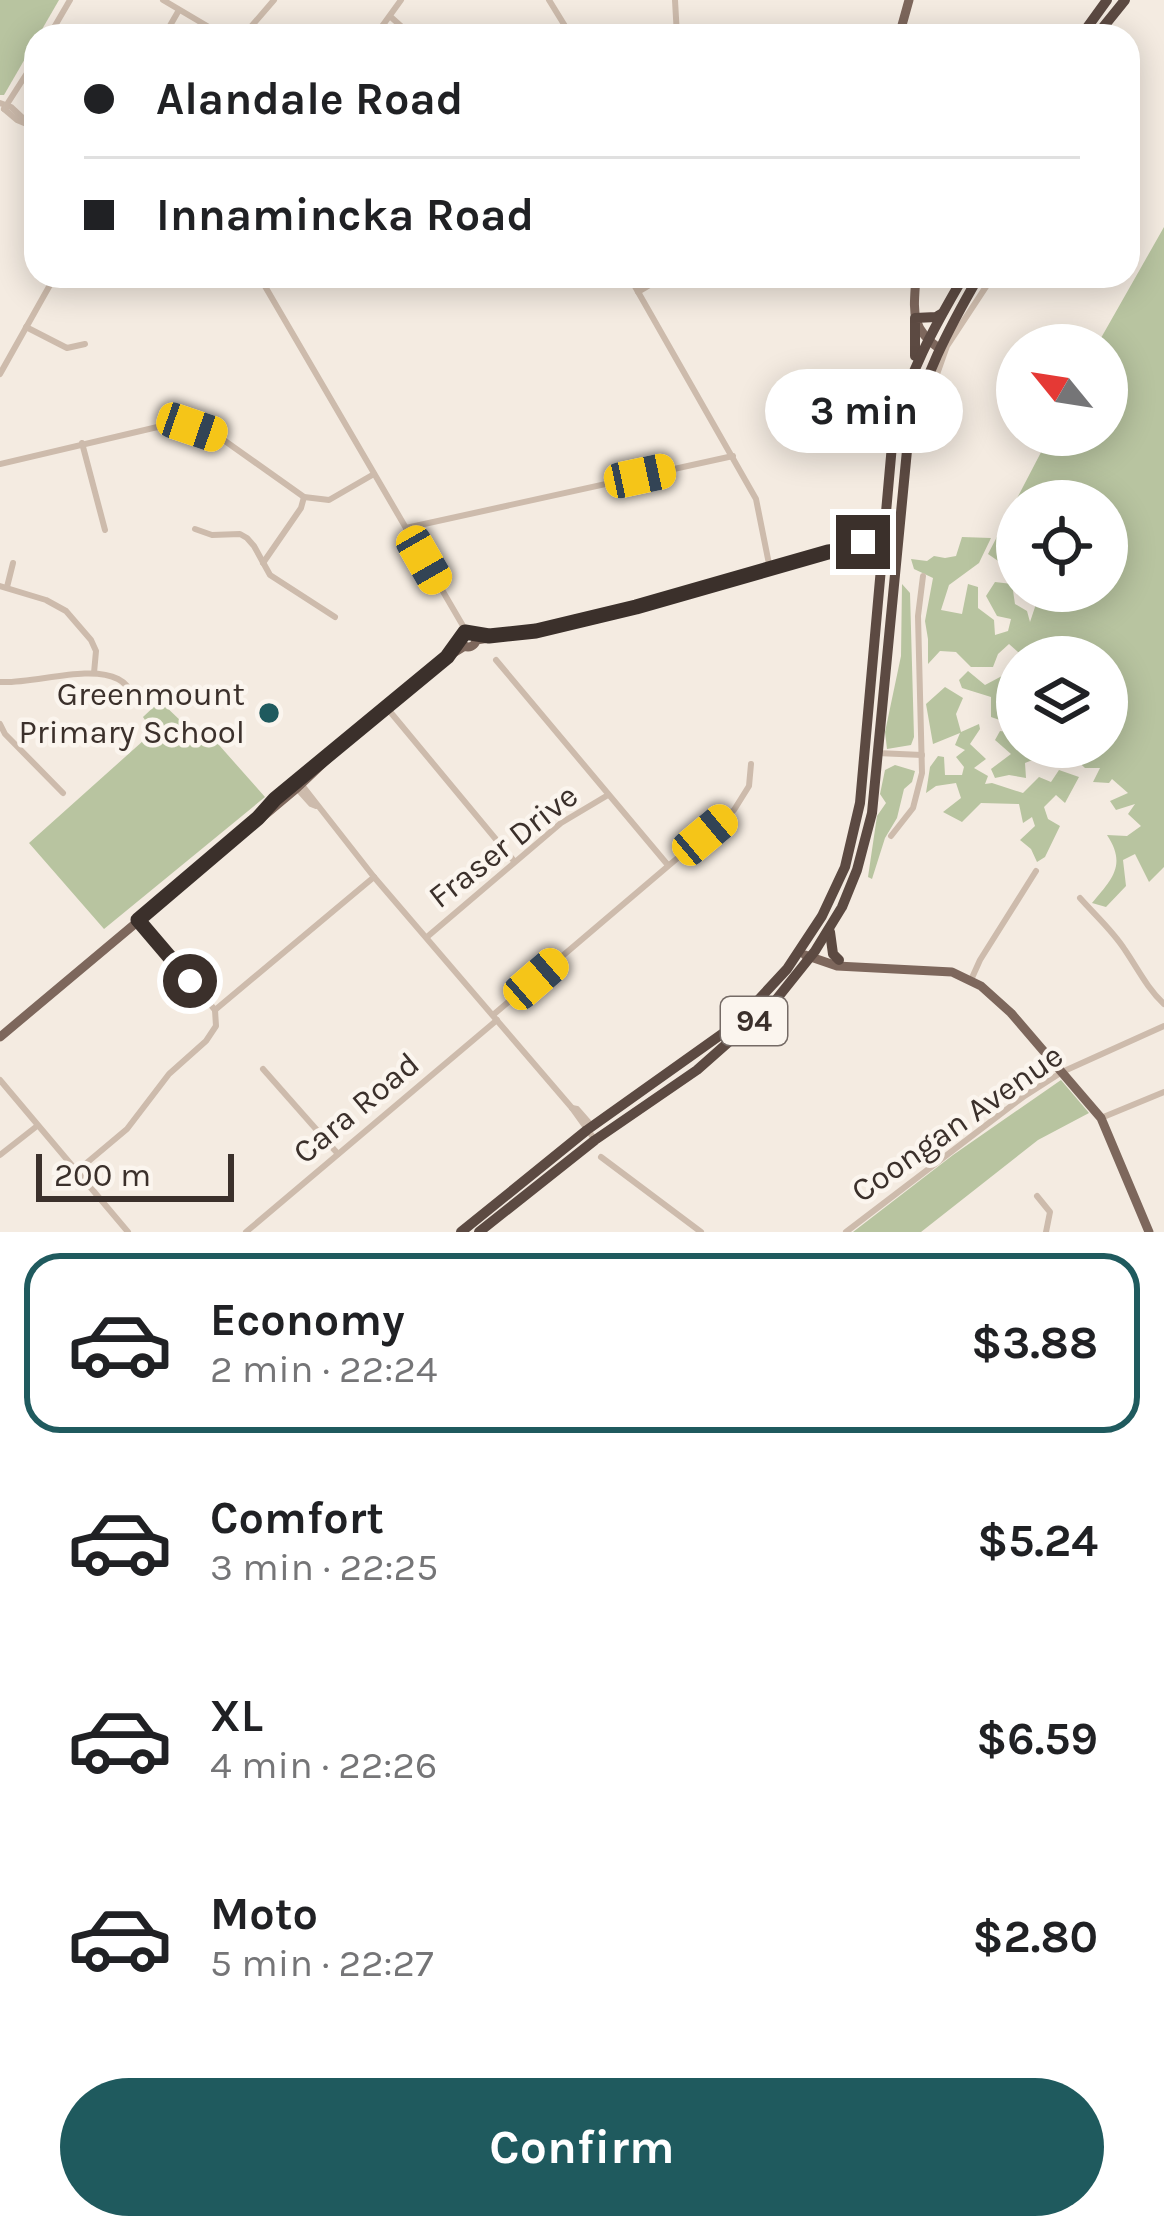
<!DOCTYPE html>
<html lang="en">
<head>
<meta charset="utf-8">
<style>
	body { margin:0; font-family:Karla,sans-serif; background:#f6f6f6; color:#202124; height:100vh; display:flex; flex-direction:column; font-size:45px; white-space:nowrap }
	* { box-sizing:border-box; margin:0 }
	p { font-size:39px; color:#757577 }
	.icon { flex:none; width:66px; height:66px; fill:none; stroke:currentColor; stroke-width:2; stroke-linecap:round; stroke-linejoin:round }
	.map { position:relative; height:1232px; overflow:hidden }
	.details { display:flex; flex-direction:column; background:#fff; flex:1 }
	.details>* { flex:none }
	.top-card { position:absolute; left:24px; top:24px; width:1116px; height:264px; border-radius:36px; box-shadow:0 6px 30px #0003; display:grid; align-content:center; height:264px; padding:0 60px; background:#fff }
	.needle { width:78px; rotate:300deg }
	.buttons { position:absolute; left:996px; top:324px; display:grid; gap:24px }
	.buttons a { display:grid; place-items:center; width:132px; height:132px; border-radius:50%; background:#fff; box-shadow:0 6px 30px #0003; font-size:60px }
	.scale { position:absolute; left:36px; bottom:30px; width:198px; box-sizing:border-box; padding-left:12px; border:6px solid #3b302b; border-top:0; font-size:33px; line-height:42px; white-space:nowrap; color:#3b302b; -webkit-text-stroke:9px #fbf5ee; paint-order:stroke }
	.end { position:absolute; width:54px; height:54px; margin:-27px; border:15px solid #3b302b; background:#fff; box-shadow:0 0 0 6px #fff }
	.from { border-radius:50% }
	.bubble { position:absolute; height:84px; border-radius:42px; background:#fff; box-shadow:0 6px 30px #0003; font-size:39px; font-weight:700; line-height:84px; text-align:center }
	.car { position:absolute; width:36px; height:72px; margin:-36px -18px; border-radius:15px; box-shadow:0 0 9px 3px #0007; background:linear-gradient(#f5c518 24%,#345 0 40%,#f5c518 0 76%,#345 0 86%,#f5c518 0) }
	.top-card b { display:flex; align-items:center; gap:42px; height:114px; font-size:45px }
	.top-card b+b { border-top:3px solid #e0e0e0 }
	.top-card i { width:30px; height:30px; background:#202124 }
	ul { padding:21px 0 0; list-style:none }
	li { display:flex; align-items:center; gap:36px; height:180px; margin:0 24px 18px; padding:0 36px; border:6px solid transparent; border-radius:36px }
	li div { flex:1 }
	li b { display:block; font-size:45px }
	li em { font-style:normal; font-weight:700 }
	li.selected { border-color:#1f5a5e }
	li>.icon { width:108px; height:108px; stroke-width:1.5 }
	.button { display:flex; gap:24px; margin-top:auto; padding:24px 60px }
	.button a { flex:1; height:138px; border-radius:72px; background:#1f5a5e; color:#fff; font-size:48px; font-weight:700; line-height:138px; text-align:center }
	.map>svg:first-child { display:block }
	.green { fill:#b8c4a0 }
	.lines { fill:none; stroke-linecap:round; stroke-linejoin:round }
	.minor { stroke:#cdbbac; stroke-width:6 }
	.major { stroke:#7d675c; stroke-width:9 }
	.highway { stroke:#5c4a42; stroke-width:10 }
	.route { stroke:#3b302b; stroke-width:15 }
	.poi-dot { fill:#1f5a5e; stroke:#fbf5ee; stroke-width:4.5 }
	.labels { text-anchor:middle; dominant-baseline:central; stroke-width:9; stroke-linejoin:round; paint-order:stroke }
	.shield { fill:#fbf5ee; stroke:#756b66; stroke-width:3 }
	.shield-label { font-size:30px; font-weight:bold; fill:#3b302b }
	.poi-label { font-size:33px; fill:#3b302b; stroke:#fbf5ee; text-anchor:end }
	.street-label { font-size:33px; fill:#3b302b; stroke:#fbf5ee }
</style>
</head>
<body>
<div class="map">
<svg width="1164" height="1232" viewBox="0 0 1164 1232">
	<rect width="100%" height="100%" fill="#f4ebe1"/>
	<g class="green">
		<polygon points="0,0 59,0 4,95 0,95"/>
		<path d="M1164,227v640l-15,15 -14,-28 -12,6 3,26 -20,21 -14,-4c20,-24 35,-38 15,-68l20,1 14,-10 -13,-12 7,-10 -19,6 -6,-9 18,-8 -16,-14 -3,4 -16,-1 7,-14h-15l-16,-15 3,-6h35v-90h-32l-7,-8 -4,8h-29l5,-4 -22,-1 -9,-8 -11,10 -5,13h-22l-15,-15 -16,-1 -12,13v-25l-3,-18 8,-43 -19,-9 -3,-10 16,2 7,-5 11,2 11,-2 6,-19 29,1 -12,25 -30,22 -8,25 21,4 6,-30 10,3v21l16,12 1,15 13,-4 3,-12 -14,-3 -11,-20 9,-14 17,2 3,20 12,7 3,11 6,-18 -13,-7 -1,-6h85v-90h-90v73l-29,-20 62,-119h57v-90h-10z"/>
		<polygon points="902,584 910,593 914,737 911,745 887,749 885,732 901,656"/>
		<polygon points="1017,668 1017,702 1009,703 1017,711 1017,726 991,717 991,697 962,688 959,680 968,671 985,685"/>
		<polygon points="945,687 963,698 956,714 961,732 979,724 980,729 970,744 986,759 974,768 988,776 985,784 992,783 1023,793 1039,777 1051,782 1059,770 1079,777 1065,803 1056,795 1044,807 1048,819 1060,826 1045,857 1037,862 1031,849 1020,840 1035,826 1032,817 1023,823 1019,804 981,803 962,822 943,812 961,798 956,783 936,786 926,793 930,767 938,756 944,757 945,775 962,775 964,767 956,757 965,750 955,745 960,733 933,744 926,704"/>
		<polygon points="160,701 184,724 219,745 265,797 104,929 29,843 153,732 143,717"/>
		<polygon points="1000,731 1014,733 1017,747 1063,747 1059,754 1045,755 1025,763 1026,778 1009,775 995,778 991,769 1011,754 995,740"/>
		<polygon points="895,765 915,771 912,782 904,789 897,818 885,838 872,879 868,877 877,816 886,803 880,794 885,770"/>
		<polygon points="1061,1080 1089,1113 1038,1140 921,1232 853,1232 953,1155"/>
	</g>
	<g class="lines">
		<g class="minor">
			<polyline points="163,0 224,36"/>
			<polyline points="549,0 565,26 567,36"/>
			<polyline points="675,0 677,36"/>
			<polyline points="392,18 412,36"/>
			<polyline points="49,36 70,0"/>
			<polyline points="164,36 179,10"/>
			<polyline points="243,36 274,0"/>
			<polyline points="375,36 401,0"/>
			<polyline points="0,103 11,107 26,121"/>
			<polyline points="4,109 36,59"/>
			<polyline points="4,109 17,120 36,128"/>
			<polyline points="259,276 466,631"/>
			<polyline points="629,276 756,499 770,569"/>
			<polyline points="638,292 665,276"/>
			<polyline points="26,327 67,348 85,344"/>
			<polyline points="0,374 55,276"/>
			<polyline points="925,408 947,346 993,276"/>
			<polyline points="82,443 105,530"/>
			<polyline points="0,464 166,425 192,427 218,436 304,497 329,500 374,474"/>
			<polyline points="406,528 733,456"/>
			<polyline points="195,529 212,535 240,534 247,538 254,546 270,575 335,617"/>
			<polyline points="263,563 301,508 304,497"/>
			<polyline points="0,586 46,600 66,611 91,640 96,651 94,673"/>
			<polyline points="7,587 13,563"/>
			<polyline points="496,660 667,864"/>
			<path d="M0,682c34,2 89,-18 118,-3 10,5 14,14 20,22"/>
			<polyline points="387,708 514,861"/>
			<polyline points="0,724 5,734 63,793"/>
			<polyline points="877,753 922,755"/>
			<polyline points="298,780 374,877 572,1108 595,1140"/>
			<polyline points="293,784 311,804 316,806"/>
			<polyline points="891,836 913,808 922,773 918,616 923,576"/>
			<path d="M1080,898c15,17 33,33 45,52 13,19 22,38 39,54"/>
			<polyline points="140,921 215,1010"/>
			<polyline points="427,937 561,823 608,795"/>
			<polyline points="971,980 980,960 1036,871"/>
			<polyline points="215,1010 374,877"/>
			<polyline points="493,1015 734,810 749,786 751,764"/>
			<polyline points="263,1069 338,1154"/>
			<polyline points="0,1080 128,1232"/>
			<polyline points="572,1108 577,1109 591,1125"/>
			<polyline points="1101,1118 1164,1092"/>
			<polyline points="0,1155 37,1126"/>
			<polyline points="601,1157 701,1232"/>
			<polyline points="77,1171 127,1129 169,1074 206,1041 216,1026 215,1010"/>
			<polyline points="1037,1196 1050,1212 1046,1232"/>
			<polyline points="246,1232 497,1020"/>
			<polyline points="846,1232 1023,1097 1062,1072 1164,1026"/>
		</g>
		<g class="major">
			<polyline points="899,36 909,0"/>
			<path d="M916,276c-2,34 -7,52 24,73"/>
			<polyline points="854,549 863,542 888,544"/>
			<circle cx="468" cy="639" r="8"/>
			<polyline points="476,640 536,631 636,606 828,552 854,549 897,551"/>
			<polyline points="338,748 447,657 465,646"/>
			<polyline points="805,955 837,966 952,972 981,986 1011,1013 1101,1118 1149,1232"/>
			<polyline points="0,1037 297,788 339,748"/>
		</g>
		<g class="highway">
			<polyline points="1081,36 1107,0"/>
			<polyline points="1096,36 1125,0"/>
			<polyline points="915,356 915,318 936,317 941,314"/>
			<polyline points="864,550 878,569"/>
			<polyline points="830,932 833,954 839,960"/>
			<path d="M461,1232l126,-102 149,-106 51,-55 35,-53 23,-49 15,-64 33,-369c14,-58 41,-107 71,-158"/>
			<path d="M479,1232l116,-92 102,-70 78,-69 40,-50 27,-44 15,-37 15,-57 36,-373c13,-59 41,-112 71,-164"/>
		</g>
	</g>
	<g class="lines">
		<polyline class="route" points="190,981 138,920 258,818 275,799 447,657 465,632 489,636 536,631 636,607 828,552 854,549 863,542"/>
	</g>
	<circle class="poi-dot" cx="269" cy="713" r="12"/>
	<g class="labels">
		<rect class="shield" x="721" y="997" width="66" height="48" rx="9"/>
		<g class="shield-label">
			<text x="754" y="1021">94</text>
		</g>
		<g class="poi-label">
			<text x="245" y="694">Greenmount<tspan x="245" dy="38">Primary School</tspan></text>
		</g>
		<g class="street-label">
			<text transform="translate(503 846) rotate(-38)">Fraser Drive</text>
			<text transform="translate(356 1108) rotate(-40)">Cara Road</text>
			<text transform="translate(957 1123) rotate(-35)">Coongan Avenue</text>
		</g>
	</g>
</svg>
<div class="buttons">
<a><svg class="needle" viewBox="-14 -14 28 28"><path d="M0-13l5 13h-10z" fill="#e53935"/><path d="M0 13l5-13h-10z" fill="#757577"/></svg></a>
<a><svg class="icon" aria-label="locate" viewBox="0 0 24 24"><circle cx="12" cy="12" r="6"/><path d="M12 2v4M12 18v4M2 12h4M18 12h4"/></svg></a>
<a><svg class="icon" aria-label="layers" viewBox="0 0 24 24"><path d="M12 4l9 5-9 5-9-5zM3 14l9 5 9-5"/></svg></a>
</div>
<div class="scale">200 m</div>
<i class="end from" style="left:190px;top:981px"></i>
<i class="end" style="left:863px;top:542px"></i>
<div class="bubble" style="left:765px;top:369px;width:198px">3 min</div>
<i class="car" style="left:192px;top:427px;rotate:109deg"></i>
<i class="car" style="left:640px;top:476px;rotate:78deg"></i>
<i class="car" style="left:424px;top:560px;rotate:150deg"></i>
<i class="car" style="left:705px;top:835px;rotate:50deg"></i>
<i class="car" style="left:536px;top:979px;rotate:49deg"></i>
<div class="top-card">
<b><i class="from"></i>Alandale Road</b>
<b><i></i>Innamincka Road</b>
</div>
</div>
<section class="details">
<ul>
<li class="selected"><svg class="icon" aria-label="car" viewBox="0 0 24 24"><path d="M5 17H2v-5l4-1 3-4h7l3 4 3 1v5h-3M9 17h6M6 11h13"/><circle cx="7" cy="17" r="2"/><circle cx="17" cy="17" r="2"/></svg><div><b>Economy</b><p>2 min · 22:24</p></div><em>$3.88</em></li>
<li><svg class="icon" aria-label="car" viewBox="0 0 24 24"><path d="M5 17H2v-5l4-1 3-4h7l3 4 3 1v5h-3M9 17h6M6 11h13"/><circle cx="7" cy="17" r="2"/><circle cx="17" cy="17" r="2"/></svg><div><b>Comfort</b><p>3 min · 22:25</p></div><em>$5.24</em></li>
<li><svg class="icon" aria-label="car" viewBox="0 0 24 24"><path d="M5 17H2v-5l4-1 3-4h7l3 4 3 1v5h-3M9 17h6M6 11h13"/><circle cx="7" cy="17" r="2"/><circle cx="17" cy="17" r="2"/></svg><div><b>XL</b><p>4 min · 22:26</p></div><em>$6.59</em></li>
<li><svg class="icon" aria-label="car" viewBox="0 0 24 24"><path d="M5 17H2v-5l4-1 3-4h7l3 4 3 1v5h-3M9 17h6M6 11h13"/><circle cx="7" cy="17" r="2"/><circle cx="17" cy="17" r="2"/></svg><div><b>Moto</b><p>5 min · 22:27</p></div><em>$2.80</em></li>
</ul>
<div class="button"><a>Confirm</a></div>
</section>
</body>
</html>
